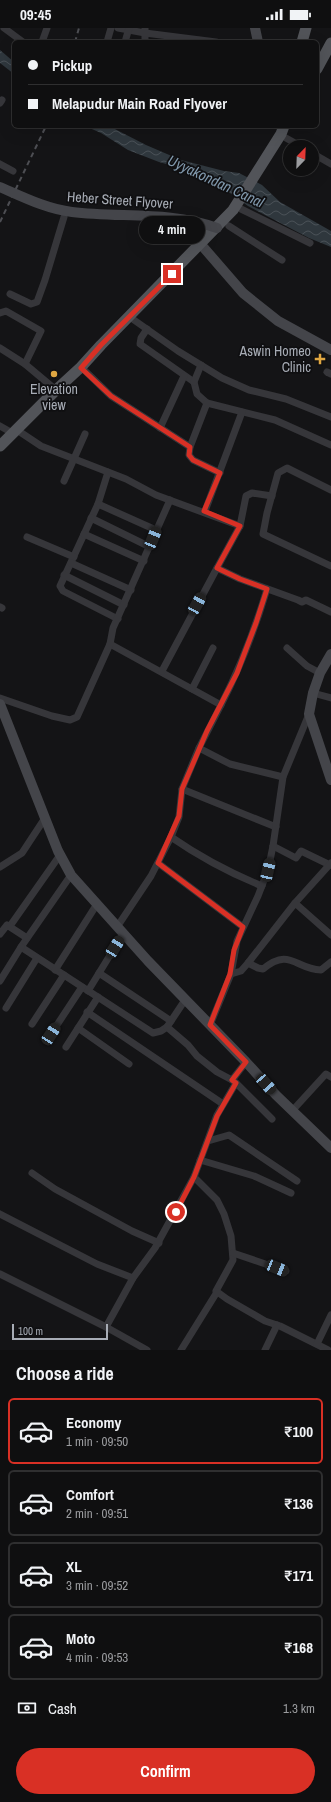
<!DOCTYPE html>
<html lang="en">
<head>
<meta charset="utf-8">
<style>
	body { margin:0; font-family:"Archivo Narrow",sans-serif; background:#181819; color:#f1f3f6; height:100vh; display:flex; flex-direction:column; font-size:15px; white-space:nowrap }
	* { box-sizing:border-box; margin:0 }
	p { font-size:13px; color:#9b9c9f }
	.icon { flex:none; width:22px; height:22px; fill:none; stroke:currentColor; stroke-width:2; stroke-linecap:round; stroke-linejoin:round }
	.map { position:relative; height:1322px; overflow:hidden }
	.details { display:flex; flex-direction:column; background:#0f0f10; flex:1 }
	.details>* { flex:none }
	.banner { position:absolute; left:12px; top:12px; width:307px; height:88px; border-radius:6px; box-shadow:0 4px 16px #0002,0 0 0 1px #2f2f30; display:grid; align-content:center; height:88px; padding:0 16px; background:#0f0f10 }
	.needle { width:26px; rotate:23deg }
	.controls { position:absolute; left:283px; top:112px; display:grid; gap:8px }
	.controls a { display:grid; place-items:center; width:36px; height:36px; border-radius:50%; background:#0f0f10; box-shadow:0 4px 16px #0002,0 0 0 1px #2f2f30; font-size:20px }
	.scale { position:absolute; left:12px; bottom:10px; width:96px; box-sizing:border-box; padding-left:4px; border:2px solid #a7acb5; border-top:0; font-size:11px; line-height:14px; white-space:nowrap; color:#a7acb5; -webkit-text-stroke:3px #0f0f11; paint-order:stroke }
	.end { position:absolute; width:18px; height:18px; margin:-9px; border:5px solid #d93025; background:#fff; box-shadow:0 0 0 2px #fff }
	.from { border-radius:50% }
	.bubble { position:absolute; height:28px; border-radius:14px; background:#0f0f10; box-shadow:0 4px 16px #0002,0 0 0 1px #2f2f30; font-size:13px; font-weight:800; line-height:28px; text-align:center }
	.car { position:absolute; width:12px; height:24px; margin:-12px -6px; border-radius:5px; box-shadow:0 0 3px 1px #0007; background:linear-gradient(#222 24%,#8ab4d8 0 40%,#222 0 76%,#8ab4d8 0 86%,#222 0) }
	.banner b { display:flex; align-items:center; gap:14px; height:38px; font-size:15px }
	.banner b+b { border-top:1px solid #2f2f30 }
	.banner i { width:10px; height:10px; background:#f1f3f6 }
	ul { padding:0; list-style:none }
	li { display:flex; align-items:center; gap:12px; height:66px; margin:0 8px 6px; padding:0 8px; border:2px solid #2f2f30; border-radius:6px }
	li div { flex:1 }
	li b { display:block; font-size:15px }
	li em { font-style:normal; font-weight:800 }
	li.current { border-color:#d93025 }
	li>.icon { width:36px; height:36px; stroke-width:1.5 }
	h2 { padding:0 16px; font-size:18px; line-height:48px }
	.pay { display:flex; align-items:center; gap:10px; height:44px; padding:0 16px; font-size:15px }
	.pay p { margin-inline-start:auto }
	.button { display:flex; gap:8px; margin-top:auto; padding:8px 16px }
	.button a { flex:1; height:46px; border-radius:24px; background:#d93025; color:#fff; font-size:16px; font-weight:800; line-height:46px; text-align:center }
	.status { display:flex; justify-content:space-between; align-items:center; height:28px; padding:0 20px; background:#0f0f10; direction:ltr }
	.status svg { height:11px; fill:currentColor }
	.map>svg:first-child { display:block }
	.water { fill:url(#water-waves) }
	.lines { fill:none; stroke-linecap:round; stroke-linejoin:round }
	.street { stroke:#36363a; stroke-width:7 }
	.secondary { stroke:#44454a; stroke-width:10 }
	.primary { stroke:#525459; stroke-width:11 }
	.rail { stroke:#4d4e53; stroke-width:2; stroke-dasharray:5 4; stroke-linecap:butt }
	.secondary-bridge { stroke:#44454a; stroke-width:10 }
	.route { stroke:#d93025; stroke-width:5 }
	.poi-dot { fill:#e0a742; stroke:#0f0f11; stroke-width:1.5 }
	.labels { text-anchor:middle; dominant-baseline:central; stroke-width:3.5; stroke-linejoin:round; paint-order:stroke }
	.street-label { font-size:14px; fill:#a7acb5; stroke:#0f0f11 }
	.poi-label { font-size:14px; fill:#a7acb5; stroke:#0f0f11; text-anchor:end }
	.water-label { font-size:15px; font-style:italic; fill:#8199ad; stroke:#0f0f11 }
</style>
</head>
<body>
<div class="status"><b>09:45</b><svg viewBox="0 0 49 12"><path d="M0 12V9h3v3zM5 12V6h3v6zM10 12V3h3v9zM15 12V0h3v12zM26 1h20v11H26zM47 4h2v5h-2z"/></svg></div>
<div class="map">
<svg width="331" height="1322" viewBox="0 0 331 1322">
	<defs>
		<pattern id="water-waves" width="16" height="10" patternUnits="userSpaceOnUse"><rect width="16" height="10" fill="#2f373d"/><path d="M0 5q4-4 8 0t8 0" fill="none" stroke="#4a5157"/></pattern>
	</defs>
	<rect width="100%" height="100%" fill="#141416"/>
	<g class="water">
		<polygon points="0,22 14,34 14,46 0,35"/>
		<polygon points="85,98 109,98 146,117 181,132 224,143 239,145 262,157 280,174 331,203 331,219 309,210 248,178 230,165 202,152 177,139 159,134 128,122 101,105"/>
	</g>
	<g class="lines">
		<g class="street">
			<polyline points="4,0 23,14"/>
			<polyline points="118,0 145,5 216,14"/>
			<polyline points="42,14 47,0"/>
			<polyline points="107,14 111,0"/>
			<polyline points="125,14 129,0"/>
			<polyline points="145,14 145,0"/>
			<polyline points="0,75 2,72"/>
			<polyline points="286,110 302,119"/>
			<polyline points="312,125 331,136"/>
			<polyline points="0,136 13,143"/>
			<polyline points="241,181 310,215"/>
			<polyline points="229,198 282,232"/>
			<polyline points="10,266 31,276 37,274 45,252 64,189"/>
			<polyline points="0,285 6,283 41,303 25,336"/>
			<polyline points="134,292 178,323 222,350 249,362 286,371 331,389"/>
			<polyline points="147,301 141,310 140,316 194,354 197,366 207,375"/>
			<polyline points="0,320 25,336 56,362"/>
			<polyline points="81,339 111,368 190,419 189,427 193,432 220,445"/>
			<polyline points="327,344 331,346"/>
			<polyline points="194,354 201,337"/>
			<polyline points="0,398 14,406"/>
			<polyline points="160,400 184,348"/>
			<polyline points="17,402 41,418 126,451 156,467 240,498 217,540 240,551 298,572 302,574 306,572 331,584"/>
			<polyline points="190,419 207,375 275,392 331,417"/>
			<polyline points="108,444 98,476 60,558 63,563 118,591"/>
			<polyline points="64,453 85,406"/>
			<polyline points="331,462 287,440 278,445 267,485 263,506 331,538"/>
			<polyline points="98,476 156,502"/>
			<polyline points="205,483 242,384"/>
			<polyline points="91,490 150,519"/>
			<polyline points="240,498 246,468 252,465 272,468"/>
			<polyline points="84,506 144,533"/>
			<polyline points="27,509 74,529"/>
			<polyline points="71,535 131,562"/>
			<polyline points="64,547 124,577"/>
			<polyline points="0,579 2,580"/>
			<path d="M110,616l111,61c19,-37 34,-76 46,-116"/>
			<polyline points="287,620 307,638 320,645"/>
			<polyline points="162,643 217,540"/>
			<polyline points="192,661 213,620"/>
			<polyline points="313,665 331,670"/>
			<polyline points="0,670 52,688 70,692 77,689 110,616 113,600 170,472"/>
			<polyline points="221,677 199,720 230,736 283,749"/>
			<polyline points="182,761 276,799"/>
			<polyline points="171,809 179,789 182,761 199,720"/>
			<polyline points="273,818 296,830 301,823 330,837"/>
			<polyline points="158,835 243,899"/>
			<polyline points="0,839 22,825 45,790"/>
			<polyline points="71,847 21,919 153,1005 161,1003 167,999"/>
			<polyline points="295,875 331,835"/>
			<polyline points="10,898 60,827"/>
			<path d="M117,899l34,-51 20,-39c29,20 59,36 91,49"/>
			<polyline points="0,906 7,897 27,910"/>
			<path d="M248,935l10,5 5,1c27,-22 32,0 58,1l10,-8"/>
			<polyline points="55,942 97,876"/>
			<polyline points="99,945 171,993"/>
			<polyline points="231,946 241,943 248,935 295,875 331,907"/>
			<polyline points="0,953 21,919"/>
			<polyline points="88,963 123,906"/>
			<polyline points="185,972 167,999 188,1017 197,1028 217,1044 232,1052"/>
			<polyline points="6,980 37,930"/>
			<polyline points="87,984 223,1076"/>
			<polyline points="32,996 64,947"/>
			<polyline points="210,997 231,946 237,913 258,868 268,842 273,818 283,749 309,686"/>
			<polyline points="78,1000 129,1036"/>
			<polyline points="51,1006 82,959"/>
			<polyline points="66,1019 98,969"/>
			<polyline points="246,1034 232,1052 236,1055 217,1087 194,1149 217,1172 224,1186 231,1208 233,1232 216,1263 227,1271 265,1293 280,1298 328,1322"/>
			<polyline points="236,1055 272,1091"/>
			<polyline points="292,1083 324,1048 326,1046 331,1049"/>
			<polyline points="208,1113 229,1107 297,1153"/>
			<polyline points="200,1132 254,1148 291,1165"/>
			<polyline points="32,1145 55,1161 132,1203 159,1215"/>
			<polyline points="0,1186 97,1236 133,1250"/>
			<polyline points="233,1225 286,1243"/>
			<polyline points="0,1246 106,1299 147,1322"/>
			<polyline points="106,1299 133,1250 155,1220 194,1149"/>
			<polyline points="317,1316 331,1287"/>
			<polyline points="181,1322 217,1264"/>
			<polyline points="265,1322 277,1297"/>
		</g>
		<g class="secondary">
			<polyline points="255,0 258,14"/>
			<polyline points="204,220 243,265 278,293 331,322"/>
			<polyline points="331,626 320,645 313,665 309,686 331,752"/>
			<polyline points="0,676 58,823 71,847 148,933 246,1034 276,1067 331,1120"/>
		</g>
		<g class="primary">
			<polyline points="302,14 306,0"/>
			<polyline points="317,41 331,15"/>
			<polyline points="0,418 56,362 81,339 101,317 233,182 281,106 284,98"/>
		</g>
		<g class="rail">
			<polyline points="75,14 79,0"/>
			<polyline points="0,194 46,98"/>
		</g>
		<path class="secondary-bridge" d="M0,159c23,10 47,22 72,25 49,6 98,-1 145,16"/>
	</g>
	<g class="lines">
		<polyline class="route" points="172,246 101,317 81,340 111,368 190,419 189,427 193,432 220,445 204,483 240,498 217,540 240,551 267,561 256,595 237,645 207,703 182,761 179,788 158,835 243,899 234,922 230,946 210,997 246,1034 232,1052 236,1055 217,1088 194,1149 176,1184"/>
	</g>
	<g class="poi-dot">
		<path d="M318 325h4v4h4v4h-4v4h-4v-4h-4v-4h4z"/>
		<circle cx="54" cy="346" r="4"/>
	</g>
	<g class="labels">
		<g class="street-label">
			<text transform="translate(120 172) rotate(4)">Heber Street Flyover</text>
		</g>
		<g class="poi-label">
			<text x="311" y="323">Aswin Homeo<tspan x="311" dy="16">Clinic</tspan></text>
			<text x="54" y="361" text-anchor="middle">Elevation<tspan x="54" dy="16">view</tspan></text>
		</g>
		<g class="water-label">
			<text transform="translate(216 153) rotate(25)">Uyyakondan Canal</text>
		</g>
	</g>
</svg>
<div class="controls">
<a><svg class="needle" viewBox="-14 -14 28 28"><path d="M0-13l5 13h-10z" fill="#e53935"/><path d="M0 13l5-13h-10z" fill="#9b9c9f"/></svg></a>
</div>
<div class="scale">100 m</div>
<i class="end from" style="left:176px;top:1184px"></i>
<i class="end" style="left:172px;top:246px"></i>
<div class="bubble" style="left:139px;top:188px;width:66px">4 min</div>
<i class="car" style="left:153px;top:510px;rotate:22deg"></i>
<i class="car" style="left:197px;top:576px;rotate:29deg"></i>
<i class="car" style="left:268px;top:842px;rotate:13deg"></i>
<i class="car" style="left:115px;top:919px;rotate:32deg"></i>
<i class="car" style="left:51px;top:1006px;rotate:33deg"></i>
<i class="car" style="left:266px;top:1056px;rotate:138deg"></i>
<i class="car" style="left:277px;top:1240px;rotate:112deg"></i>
<div class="banner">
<b><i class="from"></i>Pickup</b>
<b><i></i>Melapudur Main Road Flyover</b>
</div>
</div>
<section class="details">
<h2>Choose a ride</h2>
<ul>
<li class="current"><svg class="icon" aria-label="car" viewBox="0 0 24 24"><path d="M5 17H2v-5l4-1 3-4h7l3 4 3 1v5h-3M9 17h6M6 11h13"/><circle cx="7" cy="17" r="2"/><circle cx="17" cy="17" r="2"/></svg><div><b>Economy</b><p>1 min · 09:50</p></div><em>₹100</em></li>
<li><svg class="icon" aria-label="car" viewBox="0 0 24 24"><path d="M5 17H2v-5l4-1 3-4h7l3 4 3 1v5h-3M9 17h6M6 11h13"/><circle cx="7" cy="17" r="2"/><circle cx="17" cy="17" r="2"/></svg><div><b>Comfort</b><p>2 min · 09:51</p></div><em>₹136</em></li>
<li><svg class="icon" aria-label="car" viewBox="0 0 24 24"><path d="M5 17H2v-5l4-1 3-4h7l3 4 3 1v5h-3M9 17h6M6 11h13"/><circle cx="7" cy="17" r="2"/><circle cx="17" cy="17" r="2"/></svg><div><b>XL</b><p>3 min · 09:52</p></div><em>₹171</em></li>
<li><svg class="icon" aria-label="car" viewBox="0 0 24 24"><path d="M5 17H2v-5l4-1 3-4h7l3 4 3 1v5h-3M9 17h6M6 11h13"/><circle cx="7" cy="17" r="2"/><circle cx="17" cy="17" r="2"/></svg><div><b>Moto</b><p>4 min · 09:53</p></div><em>₹168</em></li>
</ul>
<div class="pay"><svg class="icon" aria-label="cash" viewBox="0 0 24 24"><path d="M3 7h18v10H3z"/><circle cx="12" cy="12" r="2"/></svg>Cash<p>1.3 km</p></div>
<div class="button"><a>Confirm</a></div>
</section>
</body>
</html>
